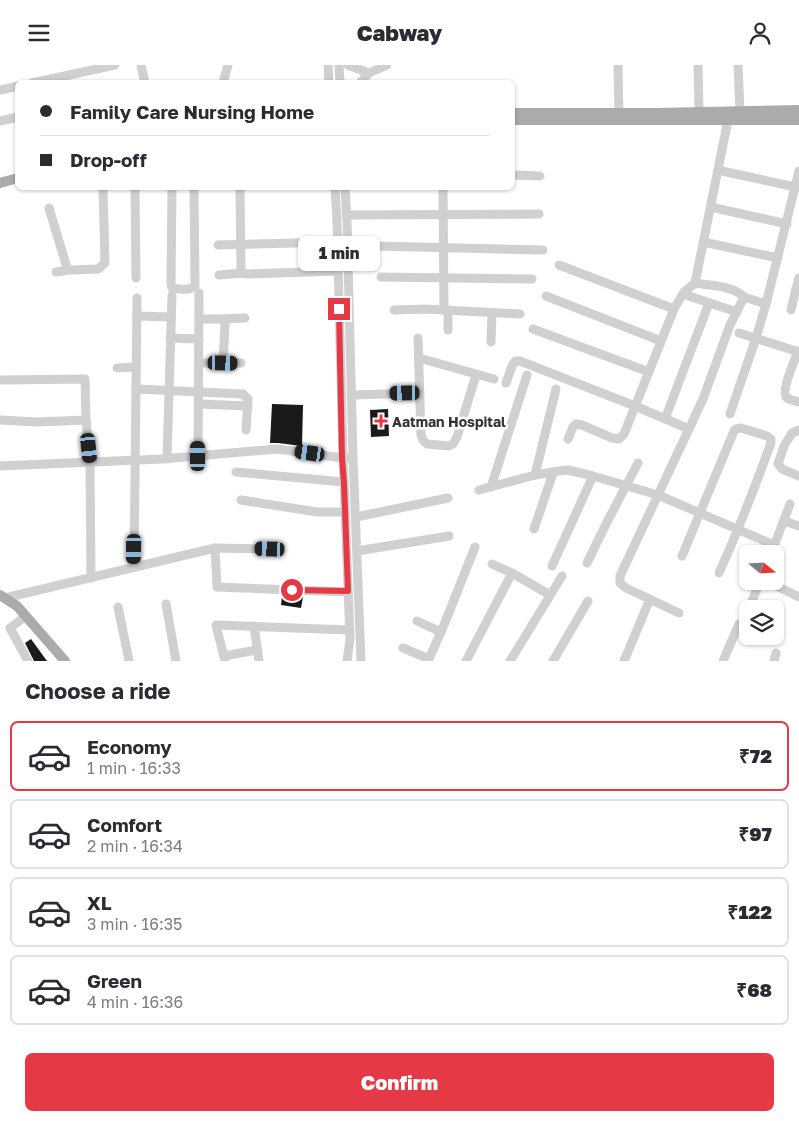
<!DOCTYPE html>
<html lang="en">
<head>
<meta charset="utf-8">
<style>
	body { margin:0; font-family:"Golos Text",sans-serif; background:#f2f2f3; color:#2b2b33; height:100vh; display:flex; flex-direction:column; font-size:19px; white-space:nowrap }
	* { box-sizing:border-box; margin:0 }
	p { font-size:16px; color:#7c7c81 }
	.icon { flex:none; width:28px; height:28px; fill:none; stroke:currentColor; stroke-width:2; stroke-linecap:round; stroke-linejoin:round }
	.map { position:relative; height:596px; overflow:hidden }
	.sheet { display:flex; flex-direction:column; background:#fff; flex:1 }
	.sheet>* { flex:none }
	.banner { position:absolute; left:15px; top:15px; width:500px; height:110px; border-radius:8px; box-shadow:0 1px 4px #0004; display:grid; align-content:center; height:110px; padding:0 25px; background:#fff }
	.needle { width:32px; rotate:108deg }
	.controls { position:absolute; left:739px; top:480px; display:grid; gap:10px }
	.controls a { display:grid; place-items:center; width:45px; height:45px; border-radius:8px; background:#fff; box-shadow:0 1px 4px #0004; font-size:25px }
	.end { position:absolute; width:22px; height:22px; margin:-11px; border:6px solid #e63946; background:#fff; box-shadow:0 0 0 2px #fff }
	.from { border-radius:50% }
	.bubble { position:absolute; height:35px; border-radius:8px; background:#fff; box-shadow:0 1px 4px #0004; font-size:16px; font-weight:800; line-height:35px; text-align:center }
	.car { position:absolute; width:15px; height:30px; margin:-15px -8px; border-radius:6px; box-shadow:0 0 4px 1px #0007; background:linear-gradient(#222 24%,#8ab4d8 0 40%,#222 0 76%,#8ab4d8 0 86%,#222 0) }
	.banner b { display:flex; align-items:center; gap:18px; height:48px; font-size:19px }
	.banner b+b { border-top:1px solid #e1e1e2 }
	.banner i { width:12px; height:12px; background:#2b2b33 }
	ul { padding:0; list-style:none }
	li { display:flex; align-items:center; gap:15px; height:70px; margin:0 10px 8px; padding:0 15px; border:2px solid #e1e1e2; border-radius:8px }
	li div { flex:1 }
	li b { display:block; font-size:19px }
	li em { font-style:normal; font-weight:800 }
	li.current { border-color:#e63946 }
	li>.icon { width:45px; height:45px; stroke-width:1.5 }
	h2 { padding:0 25px; font-size:22px; line-height:60px }
	.cta { display:flex; gap:10px; margin-top:auto; padding:10px 25px }
	.cta a { flex:1; height:58px; border-radius:8px; background:#e63946; color:#fff; font-size:20px; font-weight:800; line-height:58px; text-align:center }
	header { display:flex; justify-content:space-between; align-items:center; height:65px; padding:0 25px; background:#fff; font-size:22px; font-weight:800 }
	.map>svg:first-child { display:block }
	.building { fill:#1a1a1a }
	.lines { fill:none; stroke-linecap:round; stroke-linejoin:round }
	.minor { stroke:#d0d0d0; stroke-width:9 }
	.major { stroke:#ababab; stroke-width:10 }
	.route { stroke:#e63946; stroke-width:6 }
	.poi-dot { fill:#e63946; stroke:#fff; stroke-width:2 }
	.labels { text-anchor:middle; dominant-baseline:central; stroke-width:5; stroke-linejoin:round; paint-order:stroke }
	.poi-label { font-size:14px; font-weight:bold; fill:#333; stroke:#fff; text-anchor:start }
</style>
</head>
<body>
<header><svg class="icon" aria-label="menu" viewBox="0 0 24 24"><path d="M4 6h16M4 12h16M4 18h16"/></svg>Cabway<svg class="icon" aria-label="person" viewBox="0 0 24 24"><circle cx="12" cy="8" r="4"/><path d="M4 21q1-7 8-7t8 7"/></svg></header>
<div class="map">
<svg width="799" height="596" viewBox="0 0 799 596">
	<rect width="100%" height="100%" fill="#fff"/>
	<g class="building">
		<polygon points="272,339 303,340 302,381 278,378 270,378"/>
		<polygon points="388,344 389,371 371,372 370,345"/>
		<polygon points="282,531 303,532 301,543 281,540"/>
		<polygon points="31,574 47,596 34,596 25,578"/>
	</g>
	<g class="lines">
		<g class="minor">
			<polyline points="141,0 145,18"/>
			<polyline points="328,0 329,18"/>
			<polyline points="339,0 340,18"/>
			<polyline points="348,0 369,8 387,0"/>
			<polyline points="618,0 619,55"/>
			<polyline points="698,0 699,48"/>
			<polyline points="738,0 740,47"/>
			<polyline points="32,18 115,0"/>
			<polyline points="223,18 228,0"/>
			<polyline points="360,18 369,8"/>
			<polyline points="0,25 18,21"/>
			<polyline points="0,56 18,52"/>
			<polyline points="722,106 795,122"/>
			<polyline points="512,110 540,111"/>
			<polyline points="135,122 136,213"/>
			<path d="M172,122l-1,97 1,4c7,1 18,3 23,-2l-1,-99"/>
			<polyline points="240,122 241,204 242,208 248,209 338,206"/>
			<polyline points="335,122 337,157 343,393 344,417 350,574 347,596"/>
			<polyline points="345,122 347,157 353,392 361,596"/>
			<polyline points="443,122 444,245"/>
			<polyline points="49,143 67,203 71,205 98,204 105,198 103,122"/>
			<polyline points="715,143 787,159"/>
			<polyline points="346,150 539,149"/>
			<polyline points="708,178 778,193"/>
			<polyline points="218,180 337,177"/>
			<polyline points="375,181 543,185"/>
			<polyline points="559,200 674,244"/>
			<polyline points="56,207 69,205"/>
			<polyline points="219,210 242,208"/>
			<polyline points="381,212 532,214"/>
			<polyline points="799,213 796,224 799,225"/>
			<polyline points="695,218 728,55"/>
			<polyline points="683,229 737,247"/>
			<polyline points="546,231 661,276"/>
			<polyline points="394,245 425,244 520,249"/>
			<polyline points="791,245 796,224"/>
			<polyline points="137,251 171,252"/>
			<polyline points="223,254 245,253"/>
			<polyline points="533,264 649,307"/>
			<polyline points="448,265 448,246"/>
			<polyline points="739,268 799,287"/>
			<polyline points="170,273 199,274"/>
			<polyline points="418,273 421,370 423,375 427,379 449,381 453,379 457,372 476,310"/>
			<polyline points="491,277 492,248"/>
			<path d="M798,286c-3,9 -18,41 -11,47 3,2 9,3 12,4"/>
			<polyline points="419,293 494,314"/>
			<polyline points="199,298 223,298 225,260 223,254 199,254"/>
			<polyline points="223,298 241,298"/>
			<polyline points="117,303 136,302"/>
			<polyline points="0,315 85,314 86,355 90,397 91,513"/>
			<polyline points="506,318 512,301 515,296 520,296 635,341 689,364"/>
			<polyline points="136,324 243,329 248,334 246,365"/>
			<polyline points="351,330 420,328"/>
			<polyline points="199,339 248,341"/>
			<polyline points="730,349 756,273 766,239"/>
			<polyline points="665,354 709,238"/>
			<polyline points="0,355 37,357 86,355"/>
			<polyline points="799,365 792,368 784,381 778,399 782,404 799,411"/>
			<path d="M568,374l5,-12 3,-3 6,1 30,13 7,1 5,-5 50,-125 10,-17 11,-9c16,3 37,2 49,14"/>
			<polyline points="198,391 199,228"/>
			<polyline points="167,394 172,230"/>
			<polyline points="0,401 162,394 277,384 343,393 348,393"/>
			<polyline points="236,407 344,417"/>
			<polyline points="535,410 556,324"/>
			<polyline points="491,422 527,310"/>
			<polyline points="479,425 535,410 559,406 568,405 593,411 658,430 620,511 620,518 626,523 679,548"/>
			<polyline points="241,435 317,447 345,447"/>
			<polyline points="356,452 448,433"/>
			<polyline points="784,456 799,461"/>
			<polyline points="534,464 553,408"/>
			<polyline points="774,480 658,430 703,334 730,260 744,232 766,239 799,106"/>
			<polyline points="215,483 217,522 348,527"/>
			<polyline points="357,486 449,471"/>
			<polyline points="771,489 790,439"/>
			<path d="M682,491l52,-125 2,-2 5,-1 26,8 4,3v4c-16,44 -33,88 -52,130"/>
			<polyline points="587,498 605,461 638,398"/>
			<polyline points="492,499 512,508 550,530"/>
			<polyline points="552,501 593,411"/>
			<polyline points="134,502 137,233"/>
			<polyline points="766,516 799,532"/>
			<polyline points="5,533 215,483 270,484"/>
			<polyline points="166,539 176,596"/>
			<polyline points="751,539 760,516"/>
			<polyline points="118,542 129,596"/>
			<polyline points="26,551 10,563 28,596"/>
			<polyline points="417,556 441,567"/>
			<polyline points="254,561 259,596"/>
			<polyline points="403,583 429,594"/>
			<polyline points="224,591 257,585"/>
			<polyline points="225,596 216,560 349,565"/>
			<polyline points="428,596 444,560 475,482"/>
			<polyline points="466,596 512,508"/>
			<polyline points="510,596 562,511"/>
			<polyline points="553,596 588,536"/>
			<polyline points="624,596 650,534"/>
			<polyline points="723,596 739,559"/>
			<polyline points="774,596 776,588"/>
		</g>
		<g class="major">
			<polyline points="512,48 655,48 799,45"/>
			<polyline points="512,55 799,55"/>
			<polyline points="0,118 18,113"/>
			<polyline points="0,530 17,541 65,596"/>
		</g>
	</g>
	<g class="lines">
		<polyline class="route" points="292,525 348,526 344,418 342,393 339,244"/>
	</g>
	<path class="poi-dot" d="M378.5 348.5h5v5h5v5h-5v5h-5v-5h-5v-5h5z"/>
	<g class="labels">
		<g class="poi-label">
			<text x="392" y="356">Aatman Hospital</text>
		</g>
	</g>
</svg>
<div class="controls">
<a><svg class="needle" viewBox="-14 -14 28 28"><path d="M0-13l5 13h-10z" fill="#e53935"/><path d="M0 13l5-13h-10z" fill="#7c7c81"/></svg></a>
<a><svg class="icon" aria-label="layers" viewBox="0 0 24 24"><path d="M12 4l9 5-9 5-9-5zM3 14l9 5 9-5"/></svg></a>
</div>
<i class="end from" style="left:292px;top:525px"></i>
<i class="end" style="left:339px;top:244px"></i>
<div class="bubble" style="left:298px;top:171px;width:82px">1 min</div>
<i class="car" style="left:223px;top:298px;rotate:91deg"></i>
<i class="car" style="left:405px;top:328px;rotate:269deg"></i>
<i class="car" style="left:89px;top:383px;rotate:174deg"></i>
<i class="car" style="left:310px;top:388px;rotate:278deg"></i>
<i class="car" style="left:198px;top:391px;rotate:0deg"></i>
<i class="car" style="left:134px;top:484px;rotate:181deg"></i>
<i class="car" style="left:270px;top:484px;rotate:272deg"></i>
<div class="banner">
<b><i class="from"></i>Family Care Nursing Home</b>
<b><i></i>Drop-off</b>
</div>
</div>
<section class="sheet">
<h2>Choose a ride</h2>
<ul>
<li class="current"><svg class="icon" aria-label="car" viewBox="0 0 24 24"><path d="M5 17H2v-5l4-1 3-4h7l3 4 3 1v5h-3M9 17h6M6 11h13"/><circle cx="7" cy="17" r="2"/><circle cx="17" cy="17" r="2"/></svg><div><b>Economy</b><p>1 min · 16:33</p></div><em>₹72</em></li>
<li><svg class="icon" aria-label="car" viewBox="0 0 24 24"><path d="M5 17H2v-5l4-1 3-4h7l3 4 3 1v5h-3M9 17h6M6 11h13"/><circle cx="7" cy="17" r="2"/><circle cx="17" cy="17" r="2"/></svg><div><b>Comfort</b><p>2 min · 16:34</p></div><em>₹97</em></li>
<li><svg class="icon" aria-label="car" viewBox="0 0 24 24"><path d="M5 17H2v-5l4-1 3-4h7l3 4 3 1v5h-3M9 17h6M6 11h13"/><circle cx="7" cy="17" r="2"/><circle cx="17" cy="17" r="2"/></svg><div><b>XL</b><p>3 min · 16:35</p></div><em>₹122</em></li>
<li><svg class="icon" aria-label="car" viewBox="0 0 24 24"><path d="M5 17H2v-5l4-1 3-4h7l3 4 3 1v5h-3M9 17h6M6 11h13"/><circle cx="7" cy="17" r="2"/><circle cx="17" cy="17" r="2"/></svg><div><b>Green</b><p>4 min · 16:36</p></div><em>₹68</em></li>
</ul>
<div class="cta"><a>Confirm</a></div>
</section>
</body>
</html>
